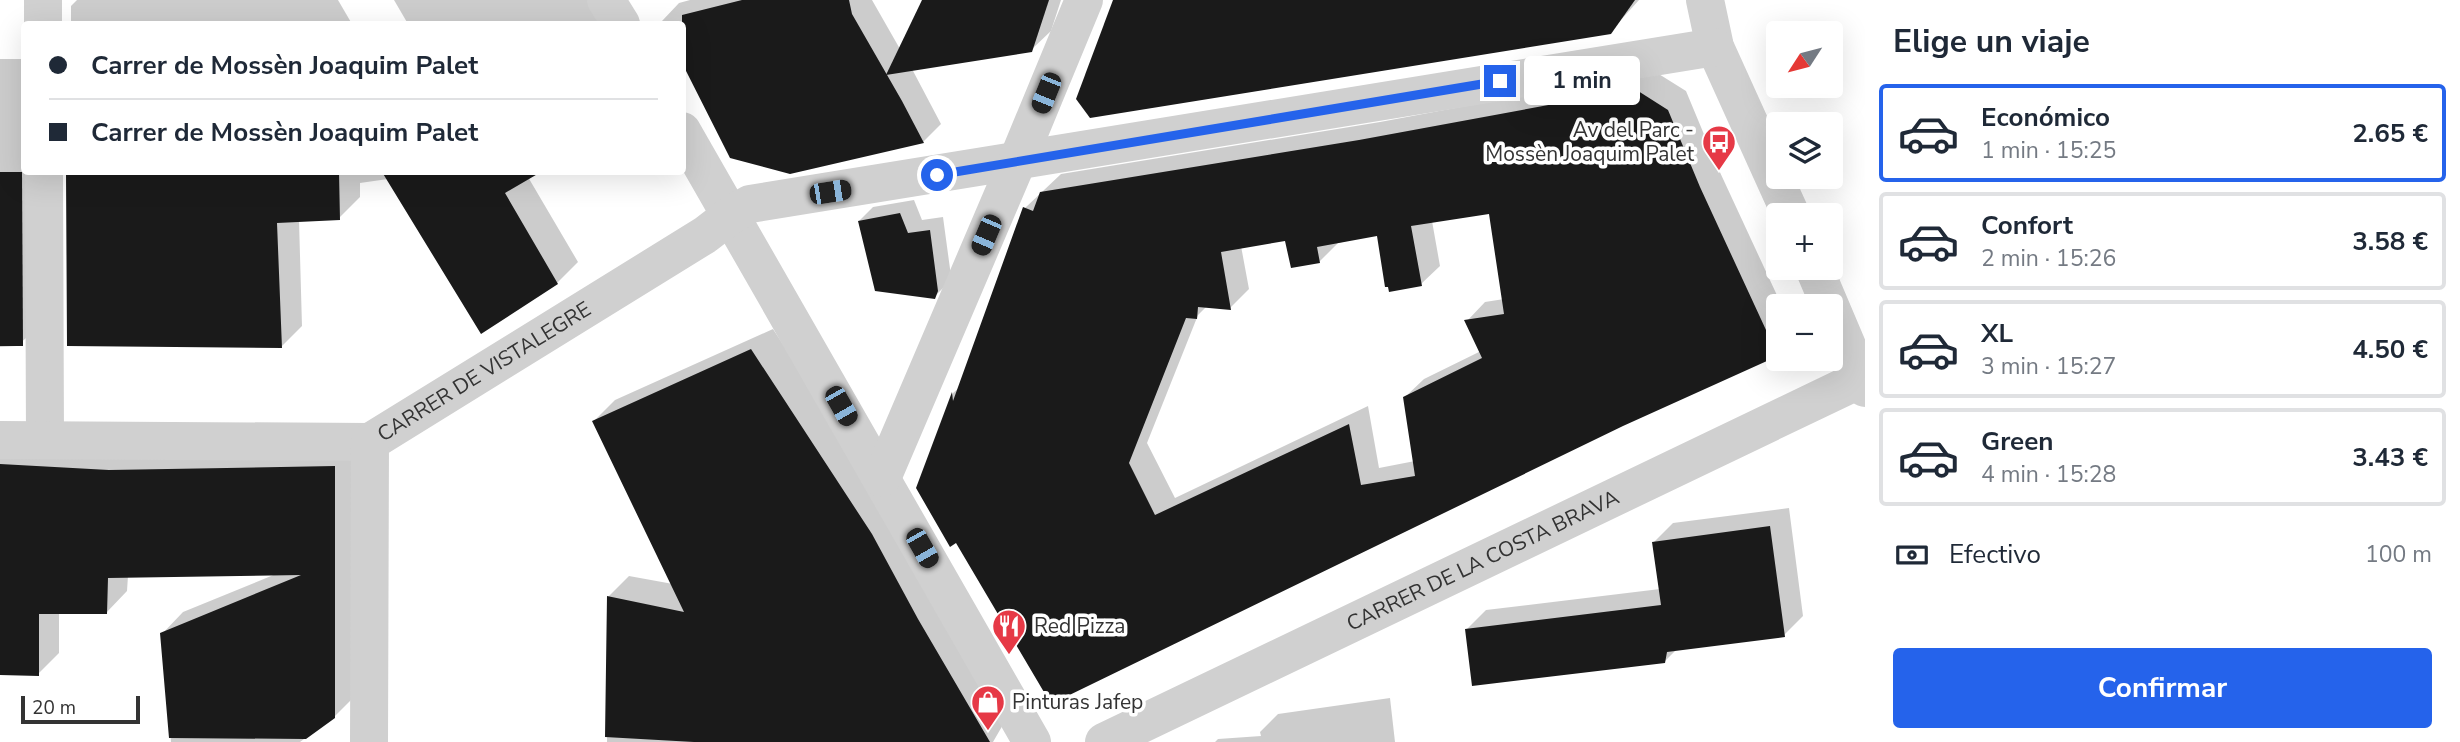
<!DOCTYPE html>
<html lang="es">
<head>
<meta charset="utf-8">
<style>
	body { margin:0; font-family:"Nunito Sans",sans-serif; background:#f6f6f7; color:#1f2937; height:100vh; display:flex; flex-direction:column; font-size:26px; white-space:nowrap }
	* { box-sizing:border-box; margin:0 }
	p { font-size:23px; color:#747a83 }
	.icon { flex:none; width:38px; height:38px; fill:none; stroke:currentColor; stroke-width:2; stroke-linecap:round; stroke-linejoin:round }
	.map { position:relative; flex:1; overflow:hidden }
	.panel { display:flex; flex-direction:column; background:#fff; width:595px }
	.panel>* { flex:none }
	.guide { position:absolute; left:21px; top:21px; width:665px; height:154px; border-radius:7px; box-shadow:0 7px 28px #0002; display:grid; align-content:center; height:154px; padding:0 28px; background:#fff }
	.needle { width:46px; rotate:234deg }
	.controls { position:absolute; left:1766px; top:21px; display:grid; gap:14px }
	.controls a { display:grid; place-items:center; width:77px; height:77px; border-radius:7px; background:#fff; box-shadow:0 7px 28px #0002; font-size:35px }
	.scale { position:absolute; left:21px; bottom:18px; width:119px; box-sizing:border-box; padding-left:7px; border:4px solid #333; border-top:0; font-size:19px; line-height:24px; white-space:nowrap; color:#333; -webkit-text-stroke:5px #fff; paint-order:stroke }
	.end { position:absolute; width:32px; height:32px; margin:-16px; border:9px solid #2563eb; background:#fff; box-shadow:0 0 0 4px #fff }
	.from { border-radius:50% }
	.bubble { position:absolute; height:49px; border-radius:7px; background:#fff; box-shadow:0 7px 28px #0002; font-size:23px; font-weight:700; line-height:49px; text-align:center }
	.car { position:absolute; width:21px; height:42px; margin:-21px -10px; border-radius:9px; box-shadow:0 0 5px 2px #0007; background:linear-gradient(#222 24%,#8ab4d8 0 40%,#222 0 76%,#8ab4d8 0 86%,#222 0) }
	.guide b { display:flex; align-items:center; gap:24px; height:66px; font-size:26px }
	.guide b+b { border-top:2px solid #e0e1e3 }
	.guide i { width:18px; height:18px; background:#1f2937 }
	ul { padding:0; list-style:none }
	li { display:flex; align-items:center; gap:21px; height:98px; margin:0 14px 10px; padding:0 14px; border:4px solid #e0e1e3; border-radius:7px }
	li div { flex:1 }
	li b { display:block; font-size:26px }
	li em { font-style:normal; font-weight:700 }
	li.selected { border-color:#2563eb }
	li>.icon { width:63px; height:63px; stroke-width:1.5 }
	h2 { padding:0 28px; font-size:32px; line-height:84px }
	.pay { display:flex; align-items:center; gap:18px; height:77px; padding:0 28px; font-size:26px }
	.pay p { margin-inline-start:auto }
	.cta { display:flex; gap:14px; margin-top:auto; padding:14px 28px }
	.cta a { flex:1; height:80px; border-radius:7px; background:#2563eb; color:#fff; font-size:28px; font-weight:700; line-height:80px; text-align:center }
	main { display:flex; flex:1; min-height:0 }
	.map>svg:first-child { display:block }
	.shadow { fill:#0003; fill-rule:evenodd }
	.building { fill:#1a1a1a; fill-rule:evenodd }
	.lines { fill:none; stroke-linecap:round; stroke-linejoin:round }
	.street { stroke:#d0d0d0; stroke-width:38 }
	.route { stroke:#2563eb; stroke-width:9 }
	.labels { text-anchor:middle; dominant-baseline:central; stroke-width:7; stroke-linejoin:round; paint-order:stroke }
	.poi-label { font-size:21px; fill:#333; stroke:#fff; text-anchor:start }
	.street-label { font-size:21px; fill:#333; stroke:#fff }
</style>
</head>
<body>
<main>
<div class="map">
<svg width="1865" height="742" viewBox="0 0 1865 742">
	<rect width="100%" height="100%" fill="#fff"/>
	<g class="shadow">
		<polygon points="77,0 338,0 352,24 71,24 71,6"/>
		<polygon points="394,0 597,0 611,24 408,24"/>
		<polygon points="690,0 872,0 900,49 924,0 1061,0 1051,31 1031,50 912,69 941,124 923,142 682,24 664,24 662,21 679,3"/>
		<polygon points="1115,0 1639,0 1610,32"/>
		<polygon points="0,59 24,59 24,172 43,172 43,323 17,346 0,347"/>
		<path d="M1654,71l32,20 32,77 64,138h-4v48l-156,70 -570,277 -95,-160 -39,-53 35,-95 7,-6 65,-179 36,-34 319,-52zM1490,212l14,87 -19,3 -18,19 14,30 -57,28 -20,19 11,63 -36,7 -11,-62 -193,92 -28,-55 51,-128 9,-9 23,2 19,-19 -8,-43 45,-8 33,24 19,-19 40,-9 43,50 19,-18 -8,-45z"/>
		<polygon points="68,172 537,172 528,177 578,262 557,283 388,179 360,183 360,197 339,218 299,220 302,326 281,347 68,345"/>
		<polygon points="914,200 922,220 943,217 951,276 948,283 934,297 859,221 873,207"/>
		<polygon points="773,329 893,512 1008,716 993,742 607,742 608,597 629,576 673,584 594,421 615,400"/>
		<polygon points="0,442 355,446 356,695 334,717 300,742 171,742 162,634 183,612 276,574 128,576 127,591 106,613 59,612 59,653 38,674 0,674"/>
		<polygon points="1789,508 1803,616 1784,635 1677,649 1665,661 1467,629 1486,610 1660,589 1654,542 1673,523"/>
		<polygon points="1390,698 1395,742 1215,742 1218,739 1261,736 1260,732 1278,714"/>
	</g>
	<g class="building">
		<polygon points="742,0 849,0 852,14 902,101 924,143 790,174 730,158 682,63 682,15"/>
		<polygon points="922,0 1049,0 1032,52 886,75"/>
		<polygon points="1113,0 1635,0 1611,34 1090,118 1076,99"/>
		<path d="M1635,89l33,21 32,77 78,169 -155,70 -572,278 -95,-161 -6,4 -34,-59 36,-96 1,9 70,-194 10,4 7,-19 319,-52zM1489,214l15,100 -40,6 18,38 -79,39 12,79 -54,9 -12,-61 -194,91 -26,-52 57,-145 11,1 1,-12 33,3 -10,-58 64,-11 6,27 29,-5 -3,-16 60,-11 8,51h3l1,5 33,-6 -11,-60z"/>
		<polygon points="0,172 22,172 23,346 0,346"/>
		<polygon points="66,172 339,172 340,220 277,223 282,348 67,346"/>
		<polygon points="382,172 541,172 505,193 558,284 481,334"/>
		<polygon points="900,213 908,233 930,230 938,291 935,299 875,291 858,221"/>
		<polygon points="751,349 872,534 918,619 990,742 694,742 605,737 607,596 684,612 592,421"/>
		<polygon points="0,464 109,470 335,466 335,718 306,739 169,738 160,633 301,575 108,578 107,614 39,614 39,676 0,675"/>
		<polygon points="1770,526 1785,637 1667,652 1665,663 1472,686 1465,629 1661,605 1652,542"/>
	</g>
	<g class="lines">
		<g class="street">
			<polyline points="43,0 43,24"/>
			<polyline points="606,0 621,24"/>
			<polyline points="1705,0 1715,47 1791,215"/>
			<polyline points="682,131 1032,742"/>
			<polyline points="44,172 45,440"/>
			<polyline points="1814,268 1865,388"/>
			<path id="s1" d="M0,440l370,2 335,-207 26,-20 19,-11 965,-157"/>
			<polyline points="882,478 1017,162 1084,0"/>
			<polyline points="369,742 370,442"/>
			<path id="s2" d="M1104,742l757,-363 4,-10"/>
		</g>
	</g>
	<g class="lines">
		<polyline class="route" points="937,175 1500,81"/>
	</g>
	<defs>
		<g id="bus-pin" transform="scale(1.75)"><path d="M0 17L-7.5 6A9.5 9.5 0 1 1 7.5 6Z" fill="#e63946" stroke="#fff"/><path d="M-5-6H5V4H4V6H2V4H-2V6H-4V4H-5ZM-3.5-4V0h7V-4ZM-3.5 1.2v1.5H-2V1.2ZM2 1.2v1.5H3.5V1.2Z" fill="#fff"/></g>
		<g id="restaurant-pin" transform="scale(1.75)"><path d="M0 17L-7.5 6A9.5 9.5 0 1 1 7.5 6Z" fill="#e63946" stroke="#fff"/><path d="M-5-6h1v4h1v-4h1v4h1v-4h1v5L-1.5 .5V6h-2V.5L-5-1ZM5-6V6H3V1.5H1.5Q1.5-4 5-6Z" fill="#fff"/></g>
		<g id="shop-pin" transform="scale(1.75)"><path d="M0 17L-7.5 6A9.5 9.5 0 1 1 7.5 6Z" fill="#e63946" stroke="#fff"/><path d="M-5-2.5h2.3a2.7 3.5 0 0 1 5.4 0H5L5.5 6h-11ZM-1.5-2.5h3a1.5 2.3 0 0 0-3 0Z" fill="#fff"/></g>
	</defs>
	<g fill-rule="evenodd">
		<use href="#bus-pin" x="1719" y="142"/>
		<use href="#restaurant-pin" x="1009" y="626"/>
		<use href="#shop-pin" x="988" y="702"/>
	</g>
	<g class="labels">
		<g class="poi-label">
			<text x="1694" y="130" text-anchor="end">Av del Parc -<tspan x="1694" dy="24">Mossèn Joaquim Palet</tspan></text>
			<text x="1034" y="626">Red Pizza</text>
			<text x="1012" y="702">Pinturas Jafep</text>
		</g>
		<g class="street-label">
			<text stroke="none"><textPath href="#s1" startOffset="504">CARRER DE VISTALEGRE</textPath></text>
			<text stroke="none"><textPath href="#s2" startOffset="420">CARRER DE LA COSTA BRAVA</textPath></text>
		</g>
	</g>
</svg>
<div class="controls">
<a><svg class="needle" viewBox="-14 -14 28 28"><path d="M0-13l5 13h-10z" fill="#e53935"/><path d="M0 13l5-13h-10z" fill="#747a83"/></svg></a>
<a><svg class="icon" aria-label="layers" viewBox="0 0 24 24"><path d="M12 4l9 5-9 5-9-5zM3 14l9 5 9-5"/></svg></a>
<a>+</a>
<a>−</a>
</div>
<div class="scale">20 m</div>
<i class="end from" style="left:937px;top:175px"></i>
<i class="end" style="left:1500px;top:81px"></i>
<div class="bubble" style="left:1524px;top:56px;width:116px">1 min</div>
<i class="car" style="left:1046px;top:93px;rotate:202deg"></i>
<i class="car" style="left:830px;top:192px;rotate:81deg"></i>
<i class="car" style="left:986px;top:235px;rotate:203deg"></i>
<i class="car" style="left:841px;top:406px;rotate:150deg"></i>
<i class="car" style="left:922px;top:548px;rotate:150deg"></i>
<div class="guide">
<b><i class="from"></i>Carrer de Mossèn Joaquim Palet</b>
<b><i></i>Carrer de Mossèn Joaquim Palet</b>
</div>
</div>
<section class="panel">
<h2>Elige un viaje</h2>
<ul>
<li class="selected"><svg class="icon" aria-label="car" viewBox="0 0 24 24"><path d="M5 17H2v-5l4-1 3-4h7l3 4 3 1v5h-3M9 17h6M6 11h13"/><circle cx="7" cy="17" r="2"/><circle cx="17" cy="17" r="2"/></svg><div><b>Económico</b><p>1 min · 15:25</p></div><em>2.65 €</em></li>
<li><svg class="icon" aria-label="car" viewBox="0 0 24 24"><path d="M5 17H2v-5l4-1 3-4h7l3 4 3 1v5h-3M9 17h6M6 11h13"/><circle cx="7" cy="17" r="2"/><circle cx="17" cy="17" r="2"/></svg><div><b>Confort</b><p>2 min · 15:26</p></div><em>3.58 €</em></li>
<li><svg class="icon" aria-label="car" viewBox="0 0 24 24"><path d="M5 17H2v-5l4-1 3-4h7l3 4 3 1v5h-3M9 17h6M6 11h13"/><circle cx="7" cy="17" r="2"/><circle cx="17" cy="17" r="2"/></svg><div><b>XL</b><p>3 min · 15:27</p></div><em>4.50 €</em></li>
<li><svg class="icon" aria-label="car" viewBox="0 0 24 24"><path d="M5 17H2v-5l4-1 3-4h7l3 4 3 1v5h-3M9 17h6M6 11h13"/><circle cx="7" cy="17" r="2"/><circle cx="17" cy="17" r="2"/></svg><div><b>Green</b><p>4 min · 15:28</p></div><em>3.43 €</em></li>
</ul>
<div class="pay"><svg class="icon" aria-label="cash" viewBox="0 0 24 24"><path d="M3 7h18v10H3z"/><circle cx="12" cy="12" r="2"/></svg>Efectivo<p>100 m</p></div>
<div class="cta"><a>Confirmar</a></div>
</section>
</main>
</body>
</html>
